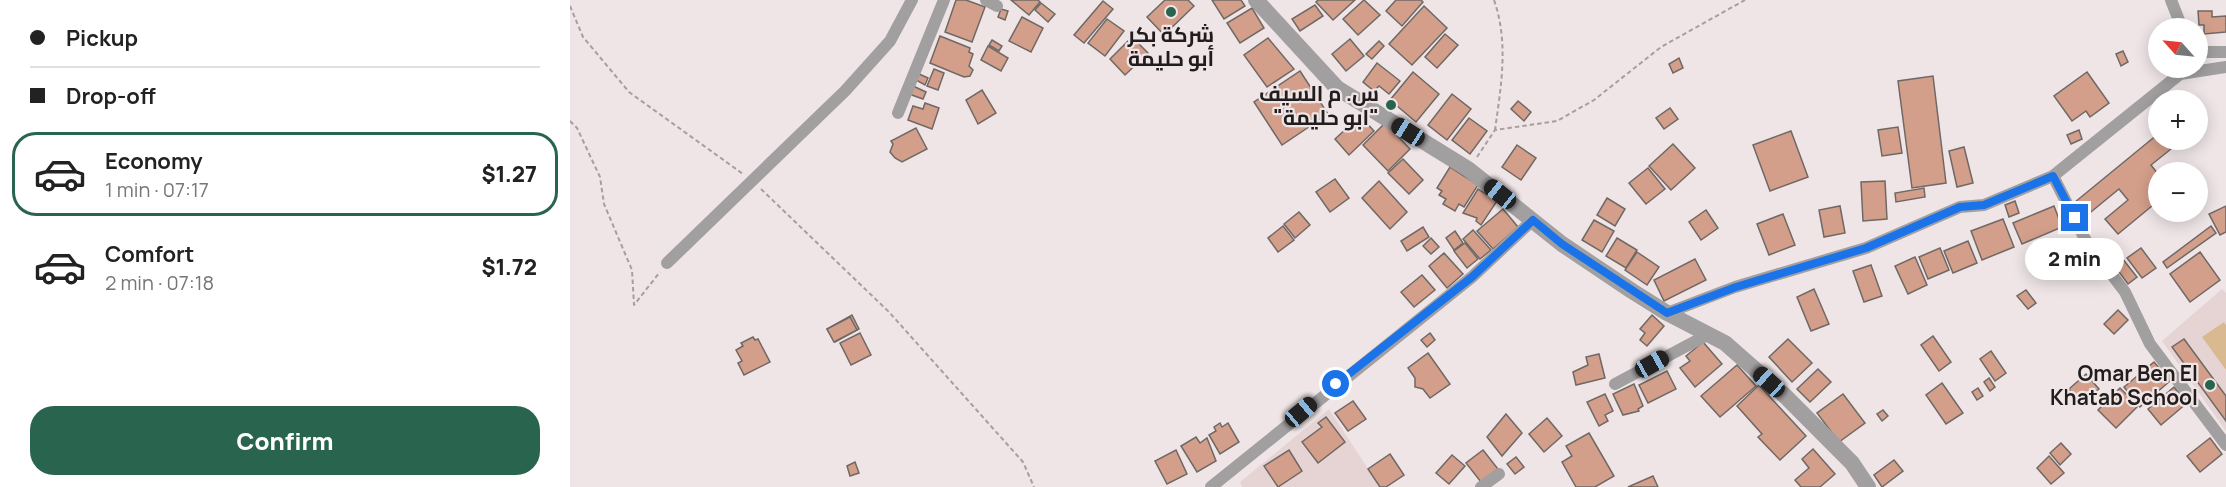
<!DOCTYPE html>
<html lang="en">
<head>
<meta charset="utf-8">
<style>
	body { margin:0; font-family:Manrope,Cairo,sans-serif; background:#f2f2f2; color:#222; height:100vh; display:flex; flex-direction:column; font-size:22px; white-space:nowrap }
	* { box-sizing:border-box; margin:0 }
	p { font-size:20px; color:#767676 }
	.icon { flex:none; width:33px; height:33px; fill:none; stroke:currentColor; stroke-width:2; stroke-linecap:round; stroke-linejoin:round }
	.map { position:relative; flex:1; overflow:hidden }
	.side { display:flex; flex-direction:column; background:#fff; width:570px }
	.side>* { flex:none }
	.top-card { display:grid; align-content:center; height:132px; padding:0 30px; background:#fff }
	.needle { width:39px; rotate:297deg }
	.fabs { position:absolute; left:1578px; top:18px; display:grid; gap:12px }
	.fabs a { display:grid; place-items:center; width:60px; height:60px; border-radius:50%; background:#fff; box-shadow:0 3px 15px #0003; font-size:30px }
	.end { position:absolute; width:27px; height:27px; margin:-14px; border:8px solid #1a73e8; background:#fff; box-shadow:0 0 0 3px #fff }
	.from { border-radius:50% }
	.bubble { position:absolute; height:42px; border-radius:21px; background:#fff; box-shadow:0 3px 15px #0003; font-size:20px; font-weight:800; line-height:42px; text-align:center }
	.car { position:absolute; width:18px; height:36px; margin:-18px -9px; border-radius:8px; box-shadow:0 0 4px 2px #0007; background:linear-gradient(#222 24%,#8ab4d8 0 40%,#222 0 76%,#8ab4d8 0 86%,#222 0) }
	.top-card b { display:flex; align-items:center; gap:21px; height:57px; font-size:22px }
	.top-card b+b { border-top:2px solid #e0e0e0 }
	.top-card i { width:15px; height:15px; background:#222 }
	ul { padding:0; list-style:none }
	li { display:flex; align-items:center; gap:18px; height:84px; margin:0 12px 9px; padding:0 18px; border:3px solid transparent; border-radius:24px }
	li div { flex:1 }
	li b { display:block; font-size:22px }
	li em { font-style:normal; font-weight:800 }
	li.selected { border-color:#29644e }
	li>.icon { width:54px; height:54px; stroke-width:1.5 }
	.button { display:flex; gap:12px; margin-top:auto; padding:12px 30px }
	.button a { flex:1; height:69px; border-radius:24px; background:#29644e; color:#fff; font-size:24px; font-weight:800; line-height:69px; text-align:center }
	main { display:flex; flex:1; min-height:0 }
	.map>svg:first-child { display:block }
	.built { fill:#e6d4d5 }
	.green { fill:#d9b990 }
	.building { fill:#d39f8a; stroke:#6f6865; stroke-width:1.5 }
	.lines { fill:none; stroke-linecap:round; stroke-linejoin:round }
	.path { stroke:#a69e9f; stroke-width:2; stroke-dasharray:4.5 3; stroke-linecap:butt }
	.minor { stroke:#a29fa1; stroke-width:12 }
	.tertiary { stroke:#a29fa1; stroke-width:16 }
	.route { stroke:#1a73e8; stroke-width:8 }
	.poi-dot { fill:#29644e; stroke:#efe5e6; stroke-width:2 }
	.labels { text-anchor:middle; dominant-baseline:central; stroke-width:4.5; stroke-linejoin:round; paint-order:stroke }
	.poi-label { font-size:21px; font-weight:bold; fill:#211d1d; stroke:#efe5e6; text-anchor:end }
</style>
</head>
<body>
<main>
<section class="side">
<div class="top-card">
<b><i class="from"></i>Pickup</b>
<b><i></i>Drop-off</b>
</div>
<ul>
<li class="selected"><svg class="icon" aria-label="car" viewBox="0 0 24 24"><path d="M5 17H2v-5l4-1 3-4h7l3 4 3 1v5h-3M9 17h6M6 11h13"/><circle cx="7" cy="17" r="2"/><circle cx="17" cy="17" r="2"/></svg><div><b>Economy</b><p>1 min · 07:17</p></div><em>$1.27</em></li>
<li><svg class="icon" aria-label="car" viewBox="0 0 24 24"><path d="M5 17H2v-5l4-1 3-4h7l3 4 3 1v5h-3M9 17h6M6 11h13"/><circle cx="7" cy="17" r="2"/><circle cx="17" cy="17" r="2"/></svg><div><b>Comfort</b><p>2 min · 07:18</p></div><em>$1.72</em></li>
</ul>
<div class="button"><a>Confirm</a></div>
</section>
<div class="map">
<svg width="1656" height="487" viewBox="0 0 1656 487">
	<rect width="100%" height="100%" fill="#efe5e6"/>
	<g class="built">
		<polygon points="1652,289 1656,293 1656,431 1592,341"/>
		<polygon points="759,409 810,487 672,487 670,482"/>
	</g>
	<polygon class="green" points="1654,322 1656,325 1656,370 1632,337"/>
	<g class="building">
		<polygon points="386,0 396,0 415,7 402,42 375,32"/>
		<polygon points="441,0 468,0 470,2 459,15"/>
		<polygon points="595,0 618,0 624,6 594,35 577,17"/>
		<polygon points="642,0 671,0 675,6 654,19"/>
		<polygon points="748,0 785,0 763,20 746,2"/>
		<polygon points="794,0 810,15 788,35 773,19"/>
		<polygon points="826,0 851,0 853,2 832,26 816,11"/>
		<polygon points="533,1 543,9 514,43 504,35"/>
		<polygon points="471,3 485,14 478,22 465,10"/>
		<polygon points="745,5 753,16 730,31 722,19"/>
		<polygon points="854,6 877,28 842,65 819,44"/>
		<polygon points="682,8 694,28 670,43 657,23"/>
		<polygon points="431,9 438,11 435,20 428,17"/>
		<polygon points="1628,11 1642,11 1642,17 1656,16 1656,32 1634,34 1634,25 1629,25"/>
		<polygon points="452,17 473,28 461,52 439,41"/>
		<polygon points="537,19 554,31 535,56 518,43"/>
		<polygon points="875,34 888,45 867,68 855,57"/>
		<polygon points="370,36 400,48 399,52 403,54 399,66 403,70 400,76 394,77 360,63"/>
		<polygon points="562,37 578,53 555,75 540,59"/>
		<polygon points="698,38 724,69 697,87 674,55"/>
		<polygon points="780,39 794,56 776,71 762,54"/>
		<polygon points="422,40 432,46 429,51 419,45"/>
		<polygon points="809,41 814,46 802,59 796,54"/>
		<polygon points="418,46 438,58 431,71 411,60"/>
		<polygon points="1553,51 1558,62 1551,66 1546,54"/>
		<polygon points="1109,58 1113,68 1103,73 1099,64"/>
		<polygon points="807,63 830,81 819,94 809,86 804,91 793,82"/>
		<polygon points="364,69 374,73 368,90 357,86"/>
		<polygon points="730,71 758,114 712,145 684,102"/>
		<polygon points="843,72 869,94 846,122 820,100"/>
		<polygon points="1517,72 1539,103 1520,117 1516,111 1502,121 1484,96"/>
		<polygon points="349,74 358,78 355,85 346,80"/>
		<polygon points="1363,76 1376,183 1342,188 1328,81"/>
		<polygon points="343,86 356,92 353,99 339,94"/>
		<polygon points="412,90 426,113 408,124 396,100"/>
		<polygon points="882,94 901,109 877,140 858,125"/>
		<polygon points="948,101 961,112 954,121 941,109"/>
		<polygon points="355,103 369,108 362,129 338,120 343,106 353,109"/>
		<polygon points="1100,108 1108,119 1094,129 1086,118"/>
		<polygon points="790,116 804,131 779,155 765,139"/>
		<polygon points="899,118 917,131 900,154 882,140"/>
		<polygon points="815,123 840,149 818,171 793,145"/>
		<polygon points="1328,127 1332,153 1312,156 1308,130"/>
		<polygon points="346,128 357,149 332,162 325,158 320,152 323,144 321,141"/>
		<polygon points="1509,130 1512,139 1501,144 1497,135"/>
		<polygon points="1221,131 1238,177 1200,191 1183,145"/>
		<polygon points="1588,134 1588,140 1594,140 1601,149 1581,165 1588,174 1588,201 1548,234 1535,219 1558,200 1549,189 1516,216 1505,202"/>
		<polygon points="1103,144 1125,168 1101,190 1079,166"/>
		<polygon points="947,145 966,158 951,180 932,167"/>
		<polygon points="1394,147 1403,183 1387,187 1379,151"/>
		<polygon points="833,159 853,180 839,194 818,173"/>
		<polygon points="880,167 908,185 894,207 889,204 885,211 873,204 876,199 869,195 872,191 867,188"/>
		<polygon points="1078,168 1095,189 1076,204 1059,183"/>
		<polygon points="765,179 779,198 760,212 746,192"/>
		<polygon points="809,181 837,212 820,229 792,198"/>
		<polygon points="1315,181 1317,219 1293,221 1291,182"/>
		<polygon points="1354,188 1355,197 1326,202 1325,193"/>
		<polygon points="908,189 927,201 911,225 906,221 907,218 893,213"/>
		<polygon points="1037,198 1055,209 1045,226 1027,215"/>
		<polygon points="1445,201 1449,213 1439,217 1435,205"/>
		<polygon points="1270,206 1275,233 1254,237 1249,210"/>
		<polygon points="1484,206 1492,227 1452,244 1443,223"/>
		<polygon points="1656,206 1656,232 1650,235 1639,214"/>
		<polygon points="933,209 948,227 923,249 907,231"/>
		<polygon points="1136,210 1148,228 1131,240 1119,222"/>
		<polygon points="729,212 740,225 725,238 714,224"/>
		<polygon points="1213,214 1225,245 1199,255 1187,224"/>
		<polygon points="1433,219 1444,247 1412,260 1401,231"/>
		<polygon points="1024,220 1044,231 1032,252 1012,240"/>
		<polygon points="713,226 724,240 708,252 698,238"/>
		<polygon points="1641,226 1646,233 1597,268 1593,262"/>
		<polygon points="853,227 859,237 837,251 831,241"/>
		<polygon points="903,230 921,250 910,259 893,239"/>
		<polygon points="885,231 893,243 884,250 876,238"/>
		<polygon points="861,238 869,247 861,254 853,246"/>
		<polygon points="1047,238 1067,250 1056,268 1036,256"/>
		<polygon points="1398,241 1407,263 1383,273 1374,251"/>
		<polygon points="895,243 908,259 897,268 884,251"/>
		<polygon points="1370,248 1379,270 1358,279 1349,257"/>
		<polygon points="1571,248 1586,268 1572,278 1557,258"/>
		<polygon points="1492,250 1497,260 1478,270 1473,260"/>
		<polygon points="1067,252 1089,267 1077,285 1055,270"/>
		<polygon points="1630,252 1650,280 1620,302 1600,274"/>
		<polygon points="874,253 893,274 877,288 859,266"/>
		<polygon points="1345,257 1357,285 1338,294 1325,266"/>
		<polygon points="1552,258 1567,277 1558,284 1544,265"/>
		<polygon points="1125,259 1136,280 1094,301 1084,280"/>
		<polygon points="1301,265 1312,296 1294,302 1283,271"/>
		<polygon points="852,275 865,290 844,307 831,292"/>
		<polygon points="1244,289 1259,324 1241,331 1227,297"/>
		<polygon points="1456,290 1466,303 1458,309 1447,296"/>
		<polygon points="1548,310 1558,320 1544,334 1534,324"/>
		<polygon points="282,315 289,329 265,342 257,329"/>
		<polygon points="1082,315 1094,326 1077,346 1070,340 1075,333 1070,329"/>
		<polygon points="280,317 287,330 264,342 257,329"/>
		<polygon points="290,333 301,355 281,365 270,343"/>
		<polygon points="860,333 865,340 857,347 851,340"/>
		<polygon points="1363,336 1381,362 1369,371 1351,345"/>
		<polygon points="183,337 185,340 188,339 200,362 174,375 168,363 172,361 166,350 173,346 171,343"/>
		<polygon points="1218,339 1242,363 1222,382 1199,357"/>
		<polygon points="1614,339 1656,396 1656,421 1602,347"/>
		<polygon points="1133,342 1152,364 1125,387 1110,368 1120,361 1116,356"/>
		<polygon points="1421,351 1436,373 1425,381 1410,359"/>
		<polygon points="858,353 880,384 860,398 853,389 845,387 845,378 838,368"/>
		<polygon points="1029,354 1035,378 1006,385 1003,372 1018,365 1016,357"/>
		<polygon points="1584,362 1600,381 1570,407 1554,387"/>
		<polygon points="1167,365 1186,386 1150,417 1131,396"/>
		<polygon points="1248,369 1261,382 1240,402 1227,389"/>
		<polygon points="1097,371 1106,389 1078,403 1069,385"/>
		<polygon points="1516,374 1529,389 1511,404 1499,389"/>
		<polygon points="1419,378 1425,387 1420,391 1414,382"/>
		<polygon points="1372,383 1393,413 1376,424 1356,395"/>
		<polygon points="1064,384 1073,406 1068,409 1069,411 1053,415 1043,394"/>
		<polygon points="1189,385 1236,436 1210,460 1188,437 1192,434 1167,406"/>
		<polygon points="1604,387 1617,403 1591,425 1578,409"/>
		<polygon points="1408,388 1413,396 1407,400 1402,392"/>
		<polygon points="1550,388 1568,406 1546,428 1528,410"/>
		<polygon points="1035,394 1043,411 1035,415 1038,421 1029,426 1017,402"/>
		<polygon points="1273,394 1295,423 1269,442 1247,413"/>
		<polygon points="783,401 796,419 778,431 765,413"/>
		<polygon points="1313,410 1318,416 1312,421 1307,414"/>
		<polygon points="936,414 952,433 932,456 917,437"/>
		<polygon points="756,417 775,442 748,463 732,442 752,427 748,423"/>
		<polygon points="977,418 992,436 974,452 959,434"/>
		<polygon points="650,423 652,427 658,423 669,442 650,454 639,435 646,431 644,427"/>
		<polygon points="1019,433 1044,476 1025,487 1006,487 992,462 1002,456 996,446"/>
		<polygon points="626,437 630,443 637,438 646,461 627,472 611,446"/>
		<polygon points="1640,438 1652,454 1630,472 1617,456"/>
		<polygon points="1491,443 1501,454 1490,465 1480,453"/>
		<polygon points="1243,449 1265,474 1250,487 1231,487 1225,480 1239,468 1232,459"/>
		<polygon points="606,450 617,474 597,484 585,461"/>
		<polygon points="719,450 732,471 708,487 694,466"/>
		<polygon points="913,450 928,469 911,482 896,463"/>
		<polygon points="820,454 834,475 816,487 810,487 798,469"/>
		<polygon points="882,455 895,466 879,484 866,473"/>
		<polygon points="1479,456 1494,473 1481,484 1467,468"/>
		<polygon points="946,457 954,467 945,474 937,464"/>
		<polygon points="1324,460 1333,471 1312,487 1304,475"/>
		<polygon points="285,462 289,473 280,476 277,466"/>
		<polygon points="1083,476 1088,487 1058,487"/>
	</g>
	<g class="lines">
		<g class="path">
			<path d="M924,0c15,43 7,86 1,130"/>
			<polyline points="0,6 13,37 59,92 173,174"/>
			<polyline points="0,121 7,128 30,177 34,204 62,270 64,305 90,272"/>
			<polyline points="907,157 925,130 987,121 1024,100 1091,47 1175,0"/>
			<polyline points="191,189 319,312 453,462 464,487"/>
		</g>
		<g class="minor">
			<polyline points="416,0 427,6"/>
			<polyline points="1601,0 1612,28"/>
			<polyline points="1628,52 1656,52"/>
			<polyline points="328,113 374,0"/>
			<polyline points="1483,176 1515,239 1555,292 1580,344 1656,445"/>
			<polyline points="97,263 275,91 320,41 342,0"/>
			<polyline points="1097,313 1165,287 1296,248 1390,207 1414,205 1483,176 1610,74 1656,67"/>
			<polyline points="1045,384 1139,334"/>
			<polyline points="641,487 902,277 963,220"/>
			<polyline points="911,487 929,474"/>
		</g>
		<polyline class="tertiary" points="686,0 767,88 898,169 992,244 1062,291 1097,313 1155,343 1213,394 1282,463 1298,487"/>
	</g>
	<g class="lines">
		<polyline class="route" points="766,384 902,277 963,220 992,244 1097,313 1166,287 1296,248 1390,207 1414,205 1483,176 1505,218"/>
	</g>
	<g class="poi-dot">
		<circle cx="601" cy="12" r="6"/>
		<circle cx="821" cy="105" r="6"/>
		<circle cx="1640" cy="385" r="6"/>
	</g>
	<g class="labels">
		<g class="poi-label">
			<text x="601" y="34" text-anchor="middle">شركة بكر<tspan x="601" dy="24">أبو حليمة</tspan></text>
			<text x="809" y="93">س. م السيف<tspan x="809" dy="24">"ابو حليمة"</tspan></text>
			<text x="1628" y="373">Omar Ben El<tspan x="1628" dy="24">Khatab School</tspan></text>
		</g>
	</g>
</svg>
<div class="fabs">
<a><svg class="needle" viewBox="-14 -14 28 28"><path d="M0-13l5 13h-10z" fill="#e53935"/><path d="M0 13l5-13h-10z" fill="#767676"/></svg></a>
<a>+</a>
<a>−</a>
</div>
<i class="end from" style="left:766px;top:384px"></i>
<i class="end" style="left:1505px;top:218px"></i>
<div class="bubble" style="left:1455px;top:238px;width:99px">2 min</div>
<i class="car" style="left:838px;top:132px;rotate:302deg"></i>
<i class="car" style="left:930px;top:194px;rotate:309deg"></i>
<i class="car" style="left:1082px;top:364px;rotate:61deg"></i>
<i class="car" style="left:1199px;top:382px;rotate:312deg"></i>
<i class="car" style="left:731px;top:412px;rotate:50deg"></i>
</div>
</main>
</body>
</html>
